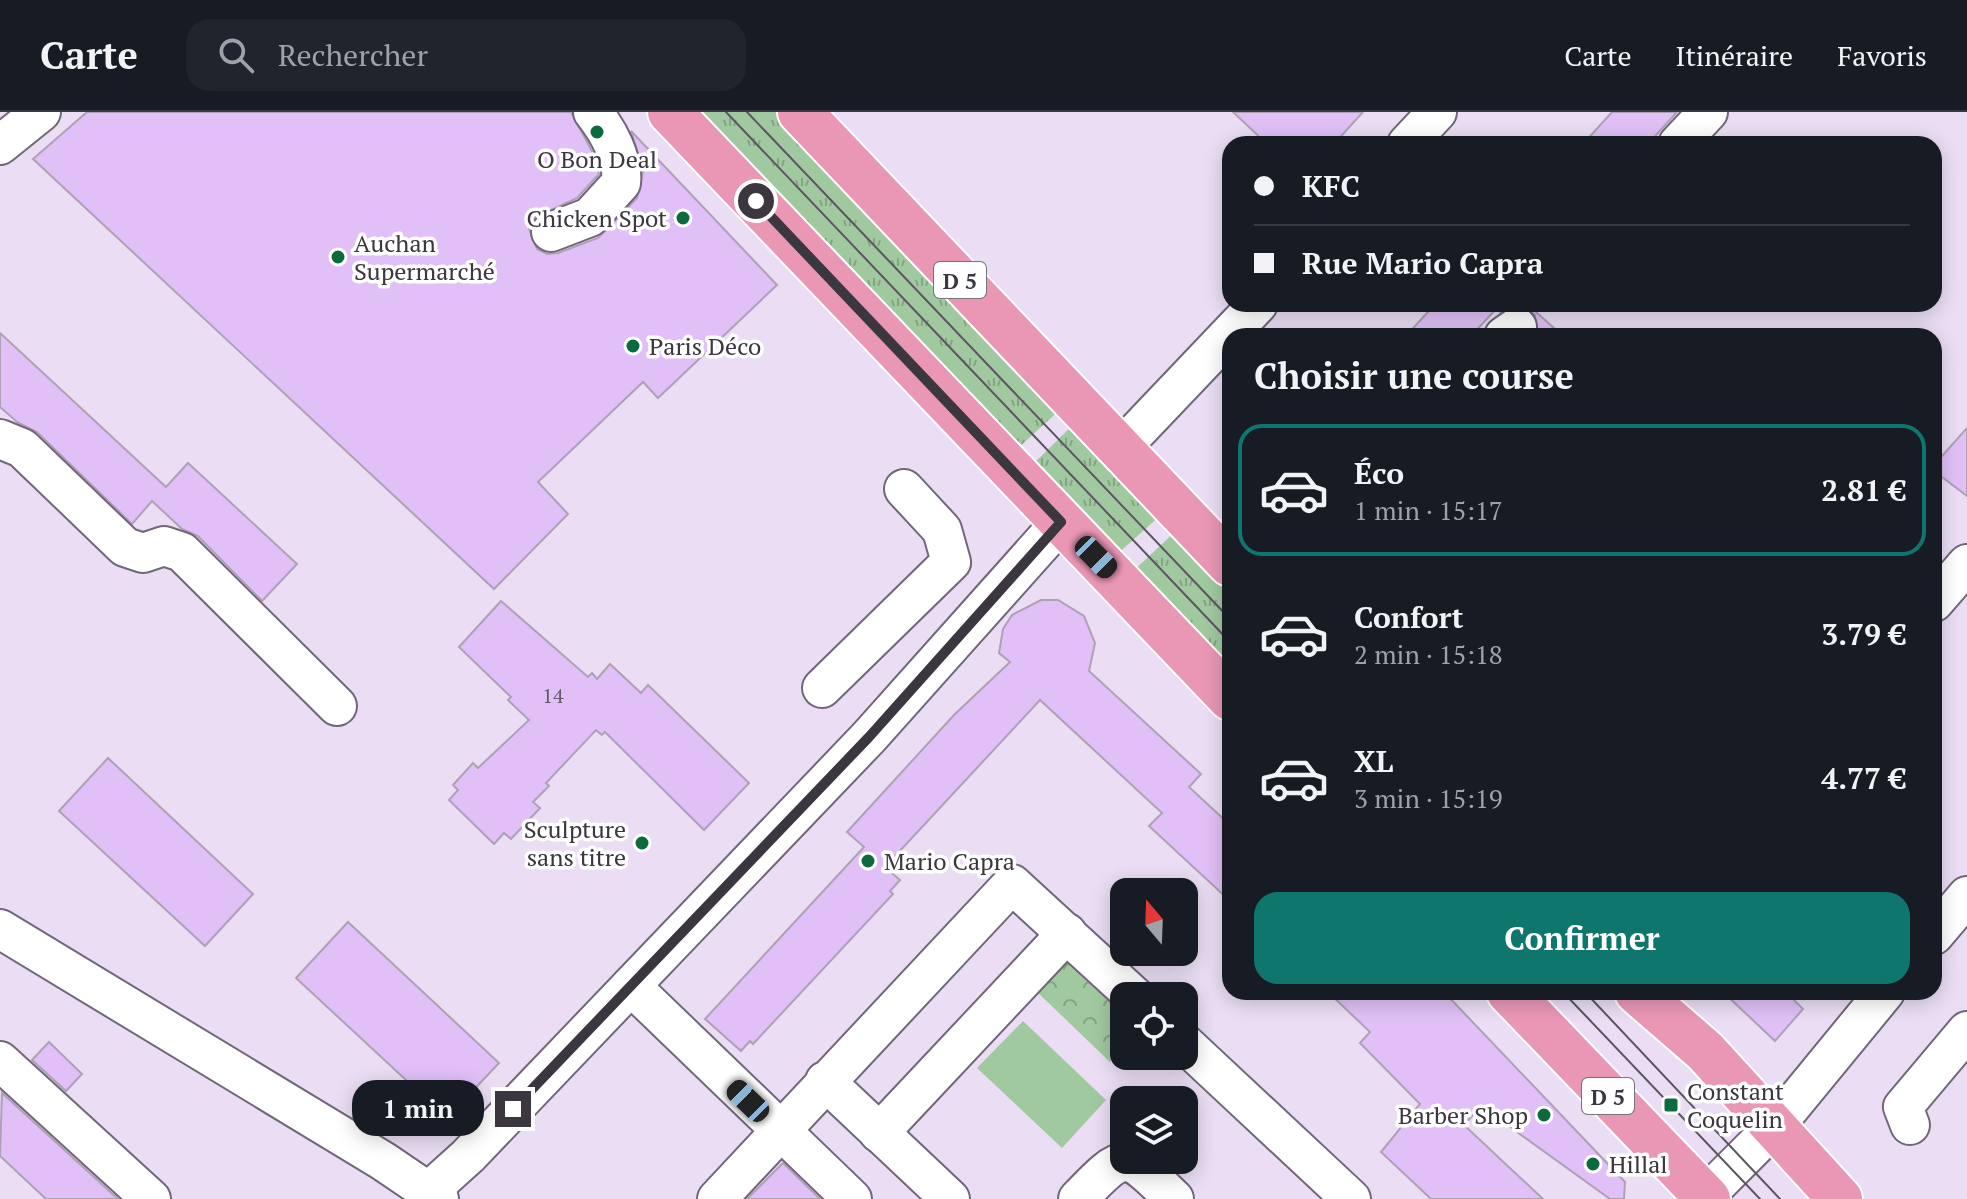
<!DOCTYPE html>
<html lang="fr">
<head>
<meta charset="utf-8">
<style>
	body { margin:0; font-family:"PT Serif",serif; background:#20242c; color:#f1f3f6; height:100vh; display:flex; flex-direction:column; font-size:30px; white-space:nowrap }
	* { box-sizing:border-box; margin:0 }
	p { font-size:26px; color:#9ea1a6 }
	.icon { flex:none; width:44px; height:44px; fill:none; stroke:currentColor; stroke-width:2; stroke-linecap:round; stroke-linejoin:round }
	.map { position:relative; flex:1; overflow:hidden }
	.details { position:absolute; left:1222px; top:216px; width:720px; height:672px; display:flex; flex-direction:column; background:#171b24; border-radius:24px; box-shadow:0 4px 20px #0003 }
	.details>* { flex:none }
	.guide { position:absolute; left:1222px; top:24px; width:720px; height:176px; border-radius:24px; box-shadow:0 4px 20px #0003; display:grid; align-content:center; height:176px; padding:0 32px; background:#171b24 }
	.needle { width:52px; rotate:341deg }
	.fabs { position:absolute; left:1110px; top:766px; display:grid; gap:16px }
	.fabs a { display:grid; place-items:center; width:88px; height:88px; border-radius:16px; background:#171b24; box-shadow:0 4px 20px #0003; font-size:40px }
	.end { position:absolute; width:36px; height:36px; margin:-18px; border:10px solid #3b363f; background:#fff; box-shadow:0 0 0 4px #fff }
	.from { border-radius:50% }
	.bubble { position:absolute; height:56px; border-radius:24px; background:#171b24; box-shadow:0 4px 20px #0003; font-size:26px; font-weight:800; line-height:56px; text-align:center }
	.car { position:absolute; width:24px; height:48px; margin:-24px -12px; border-radius:10px; box-shadow:0 0 6px 2px #0007; background:linear-gradient(#222 24%,#8ab4d8 0 40%,#222 0 76%,#8ab4d8 0 86%,#222 0) }
	.guide b { display:flex; align-items:center; gap:28px; height:76px; font-size:30px }
	.guide b+b { border-top:2px solid #363941 }
	.guide i { width:20px; height:20px; background:#f1f3f6 }
	ul { padding:0; list-style:none }
	li { display:flex; align-items:center; gap:24px; height:132px; margin:0 16px 12px; padding:0 16px; border:4px solid transparent; border-radius:24px }
	li div { flex:1 }
	li b { display:block; font-size:30px }
	li em { font-style:normal; font-weight:800 }
	li.on { border-color:#0f766e }
	li>.icon { width:72px; height:72px; stroke-width:1.5 }
	h2 { padding:0 32px; font-size:36px; line-height:96px }
	.action { display:flex; gap:16px; margin-top:auto; padding:16px 32px }
	.action a { flex:1; height:92px; border-radius:24px; background:#0f766e; color:#fff; font-size:32px; font-weight:800; line-height:92px; text-align:center }
	header { display:flex; align-items:center; gap:48px; box-sizing:border-box; height:112px; padding:0 40px; background:#171b24; border-bottom:2px solid #363941 }
	header strong { font-size:38px }
	nav { display:flex; gap:44px; margin-inline-start:auto; font-size:28px }
	.search { width:560px; height:72px; background:#20242c; display:flex; align-items:center; gap:20px; box-sizing:border-box; padding:0 28px; border-radius:24px; color:#9ea1a6; font-size:30px }
	.map>svg:first-child { display:block }
	.grass { fill:url(#grass-tufts) }
	.park { fill:url(#park-crowns) }
	.garden { fill:#a1c9a0 }
	.building { fill:#e1c0f7; stroke:#ada1b6; stroke-width:2 }
	.lines { fill:none; stroke-linecap:round; stroke-linejoin:round }
	.minor-casing { stroke:#726679; stroke-width:42 }
	.major-casing { stroke:#fff; stroke-width:48 }
	.minor { stroke:#fff; stroke-width:38 }
	.major { stroke:#ea97b6; stroke-width:44 }
	.tram { stroke:#5c5561; stroke-width:2 }
	.route { stroke:#3b363f; stroke-width:10 }
	.poi-dot { fill:#0b6a3e; stroke:#fff; stroke-width:3 }
	.labels { text-anchor:middle; dominant-baseline:central; stroke-width:7; stroke-linejoin:round; paint-order:stroke }
	.number-label { font-size:20px; fill:#64586d }
	.shield { fill:#fff; stroke:#767279; stroke-width:2 }
	.shield-label { font-size:22px; font-weight:bold; fill:#3b363f }
	.poi-label { font-size:24px; fill:#3b363f; stroke:#fff; text-anchor:start }
</style>
</head>
<body>
<header>
<strong>Carte</strong>
<div class="search"><svg class="icon" aria-label="search" viewBox="0 0 24 24"><circle cx="10" cy="10" r="6"/><path d="M15 15l6 6"/></svg>Rechercher</div>
<nav><a>Carte</a><a>Itinéraire</a><a>Favoris</a></nav>
</header>
<div class="map">
<svg width="1967" height="1087" viewBox="0 0 1967 1087">
	<defs>
		<pattern id="grass-tufts" width="24" height="20" patternUnits="userSpaceOnUse" patternTransform="scale(2)"><rect width="24" height="20" fill="#a1c9a0"/><path d="M3 7l-1-3M5 7V3M7 7l1-3M15 17l-1-3M17 17v-4M19 17l1-3" fill="none" stroke="#84a484"/></pattern>
		<pattern id="park-crowns" width="20" height="18" patternUnits="userSpaceOnUse" patternTransform="scale(2)"><rect width="20" height="18" fill="#a1c9a0"/><path d="M2 6a3 3 0 1 1 6 0M12 15a3 3 0 1 1 6 0" fill="none" stroke="#84a484"/></pattern>
	</defs>
	<rect width="100%" height="100%" fill="#ebdef4"/>
	<g class="grass">
		<polygon points="693,0 782,0 1063,295 1016,338"/>
		<polygon points="1075,311 1161,403 1115,444 1031,354"/>
		<polygon points="1178,417 1230,473 1230,564 1131,461"/>
	</g>
	<polygon class="park" points="1067,844 1124,897 1124,936 1110,950 1035,878"/>
	<polygon class="garden" points="1023,909 1106,988 1062,1036 977,956"/>
	<g class="building">
		<polygon points="87,0 571,0 594,43 599,62 577,86 534,106 529,117 537,137 547,142 558,141 598,126 637,86 643,59 631,19 777,173 658,286 643,270 538,370 568,402 494,477 33,47"/>
		<polygon points="1233,0 1363,0 1334,32 1267,32"/>
		<polygon points="1612,0 1677,0 1648,32 1583,32"/>
		<polygon points="1435,192 1527,192 1563,224 1537,224 1535,203 1527,196 1516,193 1500,200 1497,196 1471,224 1406,224"/>
		<polygon points="0,221 166,375 188,351 297,452 262,489 198,424 182,417 152,389 132,412 37,320 17,310 0,295"/>
		<polygon points="1967,316 1967,384 1934,359 1934,353"/>
		<polygon points="1041,488 1058,488 1084,504 1095,531 1089,559 1201,662 1189,675 1230,713 1230,789 1149,714 1162,701 1040,588 885,755 900,768 890,779 893,782 753,932 750,929 741,939 705,907 864,735 847,720 954,603 1010,550 999,541 1003,517 1012,503"/>
		<polygon points="501,489 588,565 592,561 597,567 610,552 641,581 648,573 749,671 704,718 605,620 602,623 596,618 546,671 549,674 533,690 540,696 511,727 504,721 494,732 449,688 458,678 453,673 473,651 478,656 529,608 508,588 511,585 459,535"/>
		<polygon points="108,646 253,782 205,834 59,699"/>
		<polygon points="348,810 499,951 447,1006 296,866"/>
		<polygon points="1328,880 1444,880 1625,1070 1624,1087 1610,1087 1481,994 1464,1013 1543,1087 1431,1087 1381,1040 1420,992 1360,931 1370,920"/>
		<polygon points="1723,880 1786,880 1803,897 1775,929"/>
		<polygon points="49,930 82,962 66,979 32,948"/>
		<polygon points="2,981 118,1087 46,1087 0,1044"/>
		<polygon points="783,1051 820,1087 747,1087"/>
	</g>
	<g class="lines">
		<g class="minor-casing">
			<g id="minor">
				<polyline points="1407,32 1437,0"/>
				<polyline points="1678,32 1708,0"/>
				<polyline points="0,33 41,0"/>
				<path d="M551,120l39,-15 31,-34c3,-24 -13,-52 -28,-71"/>
				<polyline points="1504,224 1517,215"/>
				<polyline points="0,327 22,336 125,435 143,441 164,434 182,440 337,594"/>
				<polyline points="1121,336 1258,192"/>
				<polyline points="1934,490 1967,452"/>
				<polyline points="822,576 951,450 942,418 904,377"/>
				<polyline points="0,817 383,1049 439,1087"/>
				<polyline points="1934,823 1967,784"/>
				<polyline points="631,874 852,1087"/>
				<polyline points="1184,931 1351,1087"/>
				<polyline points="0,949 151,1087"/>
				<polyline points="825,969 950,1087"/>
				<polyline points="1910,1013 1903,995 1967,919"/>
				<polyline points="879,1021 1067,821"/>
				<polyline points="428,1080 468,1044 869,625 1061,410"/>
				<polyline points="717,1087 1012,772 1134,884"/>
				<path d="M1078,1087c49,-51 47,-47 96,0"/>
				<polyline points="1702,1087 1775,1014 1885,880"/>
			</g>
		</g>
		<g class="major-casing">
			<g id="major">
				<polyline points="670,0 1230,586"/>
				<polyline points="800,0 1230,452"/>
				<polyline points="1509,880 1708,1087"/>
				<polyline points="1637,880 1705,939 1840,1087"/>
			</g>
		</g>
		<use href="#minor" class="minor"/>
		<use href="#major" class="major"/>
		<g class="tram">
			<polyline points="726,0 1230,530"/>
			<polyline points="747,0 1230,507"/>
			<polyline points="1563,880 1760,1087"/>
			<polyline points="1585,880 1780,1087"/>
		</g>
	</g>
	<g class="lines">
		<polyline class="route" points="513,997 869,625 1061,410 756,89"/>
	</g>
	<g class="poi-dot">
		<circle cx="597" cy="20" r="8"/>
		<circle cx="683" cy="106" r="8"/>
		<circle cx="338" cy="145" r="8"/>
		<circle cx="633" cy="234" r="8"/>
		<circle cx="642" cy="731" r="8"/>
		<circle cx="868" cy="749" r="8"/>
		<rect x="1663" y="985" width="16" height="16" rx="4"/>
		<circle cx="1544" cy="1003" r="8"/>
		<circle cx="1593" cy="1052" r="8"/>
	</g>
	<g class="labels">
		<g class="number-label">
			<text x="553" y="583">14</text>
		</g>
		<g class="shield">
			<rect x="934" y="150" width="52" height="36" rx="6"/>
			<rect x="1582" y="966" width="52" height="36" rx="6"/>
		</g>
		<g class="shield-label">
			<text x="960" y="168">D 5</text>
			<text x="1608" y="984">D 5</text>
		</g>
		<g class="poi-label">
			<text x="597" y="47" text-anchor="middle">O Bon Deal</text>
			<text x="667" y="106" text-anchor="end">Chicken Spot</text>
			<text x="354" y="131">Auchan<tspan x="354" dy="28">Supermarché</tspan></text>
			<text x="649" y="234">Paris Déco</text>
			<text x="626" y="717" text-anchor="end">Sculpture<tspan x="626" dy="28">sans titre</tspan></text>
			<text x="884" y="749">Mario Capra</text>
			<text x="1687" y="979">Constant<tspan x="1687" dy="28">Coquelin</tspan></text>
			<text x="1528" y="1003" text-anchor="end">Barber Shop</text>
			<text x="1609" y="1052">Hillal</text>
		</g>
	</g>
</svg>
<div class="fabs">
<a><svg class="needle" viewBox="-14 -14 28 28"><path d="M0-13l5 13h-10z" fill="#e53935"/><path d="M0 13l5-13h-10z" fill="#9ea1a6"/></svg></a>
<a><svg class="icon" aria-label="locate" viewBox="0 0 24 24"><circle cx="12" cy="12" r="6"/><path d="M12 2v4M12 18v4M2 12h4M18 12h4"/></svg></a>
<a><svg class="icon" aria-label="layers" viewBox="0 0 24 24"><path d="M12 4l9 5-9 5-9-5zM3 14l9 5 9-5"/></svg></a>
</div>
<i class="end from" style="left:756px;top:89px"></i>
<i class="end" style="left:513px;top:997px"></i>
<div class="bubble" style="left:352px;top:968px;width:132px">1 min</div>
<i class="car" style="left:1096px;top:445px;rotate:135deg"></i>
<i class="car" style="left:748px;top:989px;rotate:314deg"></i>
<div class="guide">
<b><i class="from"></i>KFC</b>
<b><i></i>Rue Mario Capra</b>
</div>
<section class="details">
<h2>Choisir une course</h2>
<ul>
<li class="on"><svg class="icon" aria-label="car" viewBox="0 0 24 24"><path d="M5 17H2v-5l4-1 3-4h7l3 4 3 1v5h-3M9 17h6M6 11h13"/><circle cx="7" cy="17" r="2"/><circle cx="17" cy="17" r="2"/></svg><div><b>Éco</b><p>1 min · 15:17</p></div><em>2.81 €</em></li>
<li><svg class="icon" aria-label="car" viewBox="0 0 24 24"><path d="M5 17H2v-5l4-1 3-4h7l3 4 3 1v5h-3M9 17h6M6 11h13"/><circle cx="7" cy="17" r="2"/><circle cx="17" cy="17" r="2"/></svg><div><b>Confort</b><p>2 min · 15:18</p></div><em>3.79 €</em></li>
<li><svg class="icon" aria-label="car" viewBox="0 0 24 24"><path d="M5 17H2v-5l4-1 3-4h7l3 4 3 1v5h-3M9 17h6M6 11h13"/><circle cx="7" cy="17" r="2"/><circle cx="17" cy="17" r="2"/></svg><div><b>XL</b><p>3 min · 15:19</p></div><em>4.77 €</em></li>
</ul>
<div class="action"><a>Confirmer</a></div>
</section>
</div>
</body>
</html>
